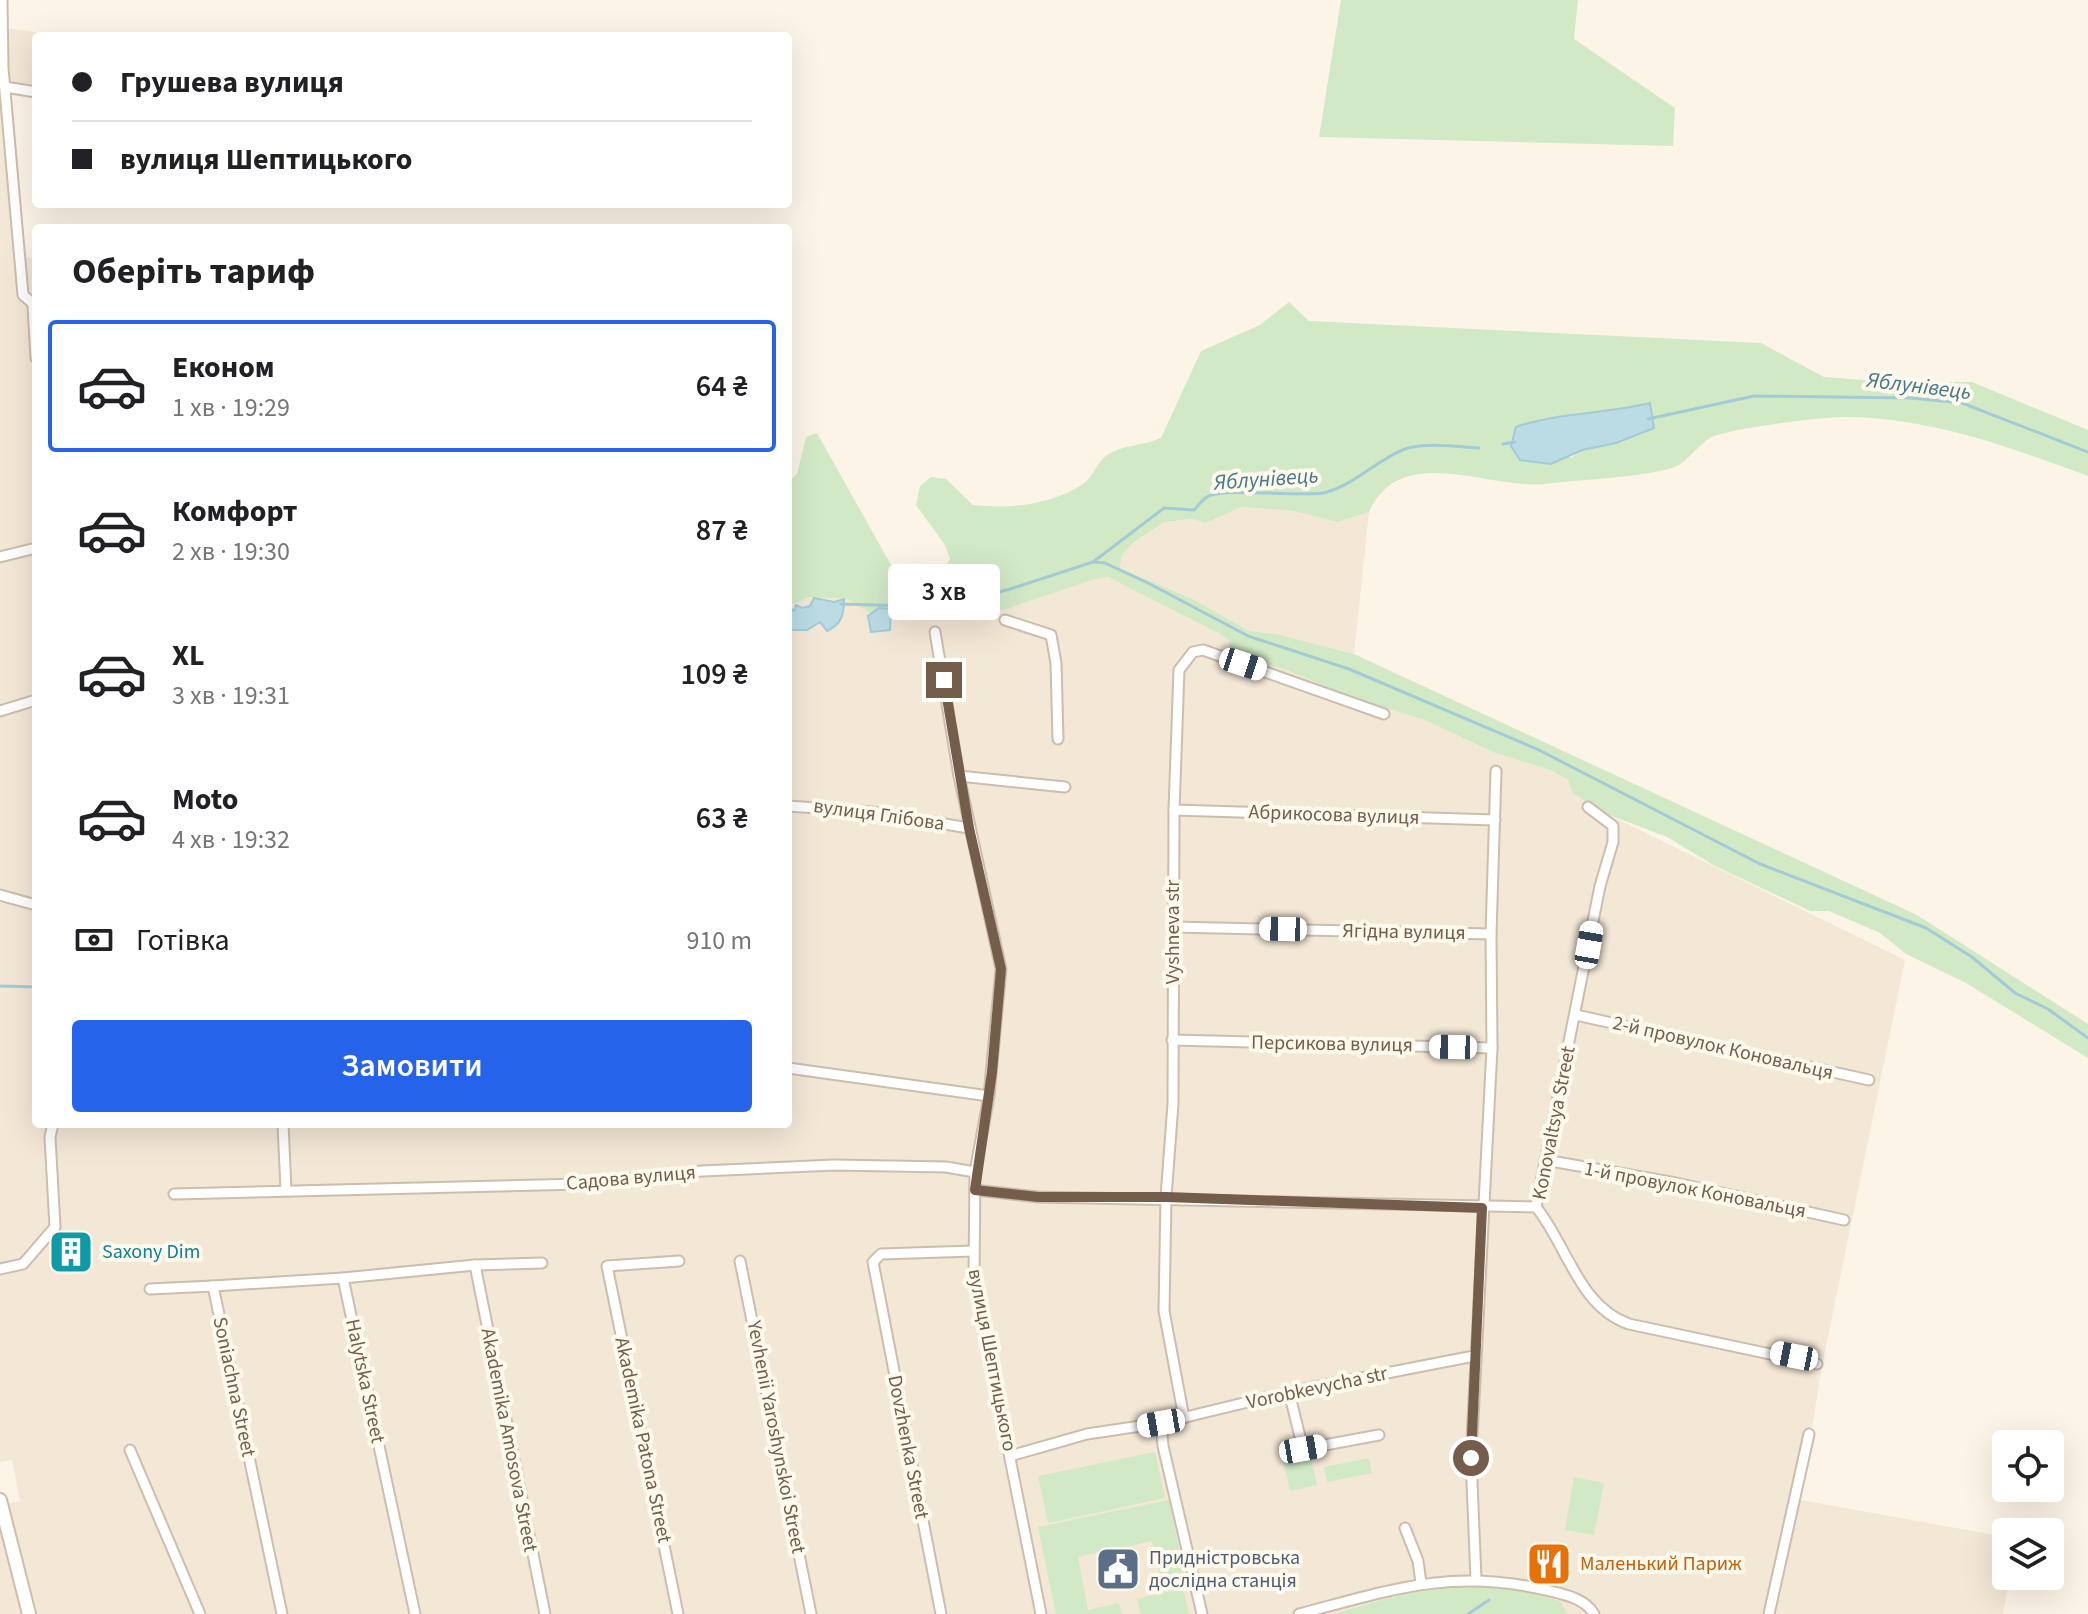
<!DOCTYPE html>
<html lang="uk">
<head>
<meta charset="utf-8">
<style>
	body { margin:0; font-family:"Source Sans 3",sans-serif; background:#f2f2f2; color:#202124; height:100vh; display:flex; flex-direction:column; font-size:30px; white-space:nowrap }
	* { box-sizing:border-box; margin:0 }
	p { font-size:26px; color:#757577 }
	.icon { flex:none; width:44px; height:44px; fill:none; stroke:currentColor; stroke-width:2; stroke-linecap:round; stroke-linejoin:round }
	.map { position:relative; flex:1; overflow:hidden }
	.details { position:absolute; left:32px; top:224px; width:760px; height:904px; display:flex; flex-direction:column; background:#fff; border-radius:8px; box-shadow:0 8px 32px #0002 }
	.details>* { flex:none }
	.top-card { position:absolute; left:32px; top:32px; width:760px; height:176px; border-radius:8px; box-shadow:0 8px 32px #0002; display:grid; align-content:center; height:176px; padding:0 40px; background:#fff }
	.buttons { position:absolute; left:1992px; top:1430px; display:grid; gap:16px }
	.buttons a { display:grid; place-items:center; width:72px; height:72px; border-radius:8px; background:#fff; box-shadow:0 8px 32px #0002; font-size:40px }
	.end { position:absolute; width:36px; height:36px; margin:-18px; border:10px solid #755d4c; background:#fff; box-shadow:0 0 0 4px #fff }
	.from { border-radius:50% }
	.bubble { position:absolute; height:56px; border-radius:8px; background:#fff; box-shadow:0 8px 32px #0002; font-size:26px; font-weight:600; line-height:56px; text-align:center }
	.car { position:absolute; width:24px; height:48px; margin:-24px -12px; border-radius:10px; box-shadow:0 0 6px 2px #0007; background:linear-gradient(#fff 24%,#345 0 40%,#fff 0 76%,#345 0 86%,#fff 0) }
	.top-card b { display:flex; align-items:center; gap:28px; height:76px; font-size:30px }
	.top-card b+b { border-top:2px solid #e0e0e0 }
	.top-card i { width:20px; height:20px; background:#202124 }
	ul { padding:0; list-style:none }
	li { display:flex; align-items:center; gap:24px; height:132px; margin:0 16px 12px; padding:0 24px; border:4px solid transparent; border-radius:8px }
	li div { flex:1 }
	li b { display:block; font-size:30px }
	li em { font-style:normal; font-weight:600 }
	li.active { border-color:#2563eb }
	li>.icon { width:72px; height:72px; stroke-width:1.5 }
	h2 { padding:0 40px; font-size:36px; line-height:96px }
	.pay { display:flex; align-items:center; gap:20px; height:88px; padding:0 40px; font-size:30px }
	.pay p { margin-inline-start:auto }
	.button { display:flex; gap:16px; margin-top:auto; padding:16px 40px }
	.button a { flex:1; height:92px; border-radius:8px; background:#2563eb; color:#fff; font-size:32px; font-weight:600; line-height:92px; text-align:center }
	.map>svg:first-child { display:block }
	.residential { fill:#f3e7d6 }
	.green { fill:#d2e9c6; fill-rule:evenodd }
	.water { fill:#bcdce5; stroke:#a3cbd6; stroke-width:2 }
	.lines { fill:none; stroke-linecap:round; stroke-linejoin:round }
	.stream { stroke:#a3cbd6; stroke-width:3 }
	.minor-casing { stroke:#cdbdad; stroke-width:13 }
	.secondary-casing { stroke:#d0beab; stroke-width:16 }
	.minor { stroke:#fff; stroke-width:9 }
	.secondary { stroke:#fff; stroke-width:12 }
	.route { stroke:#755d4c; stroke-width:10 }
	.labels { text-anchor:middle; dominant-baseline:central; stroke-width:8; stroke-linejoin:round; paint-order:stroke }
	.street-label { font-size:20px; fill:#755d4c; stroke:#fef9ed }
	.culture-label { font-size:20px; fill:#0d838f; stroke:#fef9ed; text-anchor:start }
	.service-label { font-size:20px; fill:#4e5e75; stroke:#fef9ed; text-anchor:start }
	.food-label { font-size:20px; fill:#c56008; stroke:#fef9ed; text-anchor:start }
	.water-label { font-size:22px; font-style:italic; fill:#477887; stroke:#fef9ed }
</style>
</head>
<body>
<div class="map">
<svg width="2088" height="1614" viewBox="0 0 2088 1614">
	<rect width="100%" height="100%" fill="#fcf5e7"/>
	<g class="residential">
		<polygon points="0,27 59,36 36,36 36,94 7,91 18,256 36,259 36,1124 788,1124 788,606 810,597 848,599 871,614 906,613 945,619 979,609 1004,610 1091,579 1108,577 1218,633 1229,640 1230,654 1287,670 1350,697 1425,720 1495,753 1551,770 1568,780 1574,793 1605,813 1905,960 1821,1371 1801,1500 2006,1537 2006,1576 2010,1576 2003,1614 1568,1614 1560,1601 1439,1583 1333,1614 0,1614 0,1505 20,1501 12,1460 0,1462"/>
		<polygon points="1241,507 1294,511 1337,522 1369,512 1354,654 1277,634 1249,631 1195,600 1120,568 1122,555 1134,543 1165,522 1192,519 1206,523"/>
	</g>
	<g class="green">
		<polygon points="1341,0 1578,0 1574,39 1675,108 1673,146 1319,137"/>
		<path d="M1289,302l20,19 452,22 63,34 67,5h81l116,48v46c-78,-29 -157,-58 -241,-59 -20,-1 -123,12 -137,21 -13,8 -24,26 -38,30 -35,10 -89,11 -127,16 -56,6 -144,-43 -176,28l-32,10 -43,-11 -53,-4 -35,16 -14,-4 -27,3 -32,21 -11,12 -2,13 75,32 54,31 28,3 77,20 563,261 171,109v34l-122,-75 -60,-29 -26,-21 -51,-22h-19l-95,-45 -48,-29 -63,-24 -31,-20 -5,-13 -17,-10 -56,-17 -70,-33 -75,-23 -63,-27 -58,-16v-14l-11,-7 -110,-56 -17,3 -87,30 -25,-1 -34,10 -39,-6 -35,1 -23,-15 -38,-2 -22,9v-124l9,-8 9,-37 11,-4 74,132 26,10 26,-4 7,-12 -5,-14 -29,-40 4,-19 11,-9 15,2 27,26c38,4 78,0 110,-21 10,-7 14,-22 24,-29 17,-11 36,-9 54,-17l40,-87 59,-26zM1649,403l5,24 -38,16 -35,7 -10,8 -31,-39 79,-8z"/>
		<polygon points="1155,1452 1165,1498 1048,1523 1038,1476"/>
		<polygon points="1311,1458 1317,1485 1290,1491 1284,1464"/>
		<polygon points="1369,1458 1372,1473 1327,1482 1324,1467"/>
		<polygon points="1574,1477 1604,1483 1594,1535 1565,1530"/>
		<polygon points="1169,1500 1185,1577 1161,1582 1152,1541 1078,1557 1088,1610 1119,1603 1122,1614 1056,1614 1038,1527"/>
		<polygon points="1439,1583 1514,1588 1560,1601 1568,1614 1333,1614"/>
		<polygon points="1183,1588 1189,1614 1141,1614 1137,1599"/>
	</g>
	<g class="water">
		<path d="M1650,403l4,25 -38,15 -34,7 -31,14 -31,-4 -9,-14 5,-19c43,-15 90,-13 134,-24z"/>
		<path d="M814,598l20,4 10,-3c0,15 -2,25 -17,32l-7,-9 -13,8h-19v-24l6,5 2,-6 6,3 8,-2z"/>
		<polygon points="879,608 891,609 890,630 871,632 868,616"/>
	</g>
	<g class="lines">
		<g class="stream">
			<polyline points="1648,419 1754,396 1911,398 1962,403 2088,452"/>
			<polyline points="1503,444 1515,442"/>
			<polyline points="1093,562 1105,563 1150,584 1248,636 1349,669 1539,750 1760,864 1926,928 1972,957 2015,993 2048,1009 2088,1038"/>
			<path d="M841,604l101,3 68,-18 83,-27 71,-54 30,2c4,-4 8,-10 13,-13 15,-10 91,0 116,-4 31,-7 53,-33 82,-44 22,-7 51,-2 74,-1"/>
			<polyline points="0,986 36,987"/>
			<polyline points="1468,1614 1489,1600"/>
		</g>
		<g class="minor-casing">
			<g id="minor">
				<polyline points="2,0 3,68 23,295 36,306"/>
				<polyline points="5,87 36,92"/>
				<polyline points="33,306 36,358"/>
				<polyline points="0,557 36,548"/>
				<polyline points="1005,620 1051,635 1056,663 1058,739"/>
				<polyline points="935,632 959,776 1001,969 989,1096 975,1172 974,1278 1041,1614"/>
				<polyline points="0,711 36,700"/>
				<polyline points="959,776 1065,787"/>
				<polyline points="788,806 872,812 969,828"/>
				<polyline points="1174,810 1495,820"/>
				<polyline points="0,895 36,905"/>
				<polyline points="1173,927 1491,934"/>
				<polyline points="1576,1015 1869,1080"/>
				<polyline points="1172,1040 1492,1048"/>
				<polyline points="788,1068 989,1096"/>
				<polyline points="283,1124 286,1190"/>
				<polyline points="1545,1160 1676,1183 1844,1220"/>
				<polyline points="975,1190 1038,1197 1536,1207"/>
				<polyline points="174,1194 581,1184 702,1171 834,1165 946,1167 975,1172"/>
				<polyline points="1536,1207 1600,886 1613,842 1613,826 1588,807"/>
				<path d="M1536,1207c31,38 43,100 93,117l188,40"/>
				<polyline points="740,1261 811,1614"/>
				<polyline points="475,1265 545,1614"/>
				<polyline points="0,1269 23,1264 55,1227 50,1137 53,1124"/>
				<polyline points="150,1289 213,1286"/>
				<polyline points="1289,1392 1303,1449 1379,1435"/>
				<polyline points="1184,1418 1164,1311 1166,1197 1173,1104 1174,810 1179,670 1193,652 1203,650 1384,714"/>
				<polyline points="1161,1423 1163,1446 1202,1614"/>
				<polyline points="130,1450 200,1614"/>
				<polyline points="1010,1456 1087,1434 1161,1423 1289,1392 1474,1356"/>
				<polyline points="1405,1528 1418,1561 1421,1583"/>
				<polyline points="1476,1579 1471,1458 1492,1048 1491,934 1496,771"/>
				<polyline points="282,1614 213,1286 343,1278"/>
				<polyline points="415,1614 343,1278 475,1265 542,1263"/>
				<polyline points="678,1614 607,1266 679,1261"/>
				<polyline points="941,1614 873,1262 881,1254 973,1251"/>
				<path d="M1299,1614c91,-24 152,-46 247,-24 17,4 39,8 48,24"/>
				<polyline points="1769,1614 1809,1434"/>
			</g>
		</g>
		<g class="secondary-casing">
			<polyline id="secondary" points="0,1500 29,1614"/>
		</g>
		<use href="#minor" class="minor"/>
		<use href="#secondary" class="secondary"/>
	</g>
	<g class="lines">
		<polyline class="route" points="944,680 969,828 1001,969 992,1072 975,1190 1038,1197 1166,1197 1482,1208 1471,1458"/>
	</g>
	<defs>
		<g id="building-square" transform="scale(2.3)"><rect x="-9" y="-9" width="18" height="18" rx="4" fill="#0f9aa8" stroke="#fef9ed"/><path d="M-4-6H4V6H1V3H-1V6H-4ZM-2.5-4.3h1.7v1.8h-1.7ZM.8-4.3h1.7v1.8H.8ZM-2.5-1h1.7V.8h-1.7ZM.8-1h1.7V.8H.8Z" fill="#fff"/></g>
		<g id="restaurant-square" transform="scale(2.3)"><rect x="-9" y="-9" width="18" height="18" rx="4" fill="#e8710a" stroke="#fef9ed"/><path d="M-5-6h1v4h1v-4h1v4h1v-4h1v5L-1.5 .5V6h-2V.5L-5-1ZM5-6V6H3V1.5H1.5Q1.5-4 5-6Z" fill="#fff"/></g>
		<g id="civic-square" transform="scale(2.3)"><rect x="-9" y="-9" width="18" height="18" rx="4" fill="#5c6f8a" stroke="#fef9ed"/><path d="M-.6-6.5H3V-4.5H.6V-3L4-1V1h2V6H-6V1h2V-1L-.6-3ZM-1.2 2.5V6h2.4V2.5Z" fill="#fff"/></g>
	</defs>
	<g fill-rule="evenodd">
		<use href="#building-square" x="71" y="1252"/>
		<use href="#restaurant-square" x="1549" y="1564"/>
		<use href="#civic-square" x="1118" y="1569"/>
	</g>
	<g class="labels">
		<g class="street-label">
			<text transform="translate(879 815) rotate(8)">вулиця Глібова</text>
			<text transform="translate(1334 815) rotate(2)">Абрикосова вулиця</text>
			<text transform="translate(1173 932) rotate(-90)">Vyshneva str</text>
			<text transform="translate(1404 932) rotate(1)">Ягідна вулиця</text>
			<text transform="translate(1332 1044) rotate(1)">Персикова вулиця</text>
			<text transform="translate(1723 1048) rotate(13)">2-й провулок Коновальця</text>
			<text transform="translate(1554 1123) rotate(-79)">Konovaltsya Street</text>
			<text transform="translate(631 1178) rotate(-5)">Садова вулиця</text>
			<text transform="translate(1695 1190) rotate(11)">1-й провулок Коновальця</text>
			<text transform="translate(992 1360) rotate(79)">вулиця Шептицького</text>
			<text transform="translate(365 1381) rotate(78)">Halytska Street</text>
			<text transform="translate(234 1387) rotate(78)">Soniachna Street</text>
			<text transform="translate(1317 1388) rotate(-12)">Vorobkevycha str</text>
			<text transform="translate(776 1437) rotate(79)">Yevhenii Yaroshynskoi Street</text>
			<text transform="translate(509 1440) rotate(79)">Akademika Amosova Street</text>
			<text transform="translate(643 1440) rotate(78)">Akademika Patona Street</text>
			<text transform="translate(908 1447) rotate(79)">Dovzhenka Street</text>
		</g>
		<g class="culture-label">
			<text x="102" y="1252">Saxony Dim</text>
		</g>
		<g class="service-label">
			<text x="1149" y="1558">Придністровська<tspan x="1149" dy="23">дослідна станція</tspan></text>
		</g>
		<g class="food-label">
			<text x="1580" y="1564">Маленький Париж</text>
		</g>
		<g class="water-label">
			<text transform="translate(1919 386) rotate(7)">Яблунівець</text>
			<text transform="translate(1266 479) rotate(-4)">Яблунівець</text>
		</g>
	</g>
</svg>
<div class="buttons">
<a><svg class="icon" aria-label="locate" viewBox="0 0 24 24"><circle cx="12" cy="12" r="6"/><path d="M12 2v4M12 18v4M2 12h4M18 12h4"/></svg></a>
<a><svg class="icon" aria-label="layers" viewBox="0 0 24 24"><path d="M12 4l9 5-9 5-9-5zM3 14l9 5 9-5"/></svg></a>
</div>
<i class="end from" style="left:1471px;top:1458px"></i>
<i class="end" style="left:944px;top:680px"></i>
<div class="bubble" style="left:888px;top:564px;width:112px">3 хв</div>
<i class="car" style="left:1243px;top:664px;rotate:108deg"></i>
<i class="car" style="left:1283px;top:929px;rotate:271deg"></i>
<i class="car" style="left:1589px;top:945px;rotate:10deg"></i>
<i class="car" style="left:1453px;top:1047px;rotate:271deg"></i>
<i class="car" style="left:1794px;top:1356px;rotate:281deg"></i>
<i class="car" style="left:1161px;top:1423px;rotate:260deg"></i>
<i class="car" style="left:1303px;top:1449px;rotate:80deg"></i>
<div class="top-card">
<b><i class="from"></i>Грушева вулиця</b>
<b><i></i>вулиця Шептицького</b>
</div>
<section class="details">
<h2>Оберіть тариф</h2>
<ul>
<li class="active"><svg class="icon" aria-label="car" viewBox="0 0 24 24"><path d="M5 17H2v-5l4-1 3-4h7l3 4 3 1v5h-3M9 17h6M6 11h13"/><circle cx="7" cy="17" r="2"/><circle cx="17" cy="17" r="2"/></svg><div><b>Економ</b><p>1 хв · 19:29</p></div><em>64 ₴</em></li>
<li><svg class="icon" aria-label="car" viewBox="0 0 24 24"><path d="M5 17H2v-5l4-1 3-4h7l3 4 3 1v5h-3M9 17h6M6 11h13"/><circle cx="7" cy="17" r="2"/><circle cx="17" cy="17" r="2"/></svg><div><b>Комфорт</b><p>2 хв · 19:30</p></div><em>87 ₴</em></li>
<li><svg class="icon" aria-label="car" viewBox="0 0 24 24"><path d="M5 17H2v-5l4-1 3-4h7l3 4 3 1v5h-3M9 17h6M6 11h13"/><circle cx="7" cy="17" r="2"/><circle cx="17" cy="17" r="2"/></svg><div><b>XL</b><p>3 хв · 19:31</p></div><em>109 ₴</em></li>
<li><svg class="icon" aria-label="car" viewBox="0 0 24 24"><path d="M5 17H2v-5l4-1 3-4h7l3 4 3 1v5h-3M9 17h6M6 11h13"/><circle cx="7" cy="17" r="2"/><circle cx="17" cy="17" r="2"/></svg><div><b>Moto</b><p>4 хв · 19:32</p></div><em>63 ₴</em></li>
</ul>
<div class="pay"><svg class="icon" aria-label="cash" viewBox="0 0 24 24"><path d="M3 7h18v10H3z"/><circle cx="12" cy="12" r="2"/></svg>Готівка<p>910 m</p></div>
<div class="button"><a>Замовити</a></div>
</section>
</div>
</body>
</html>
